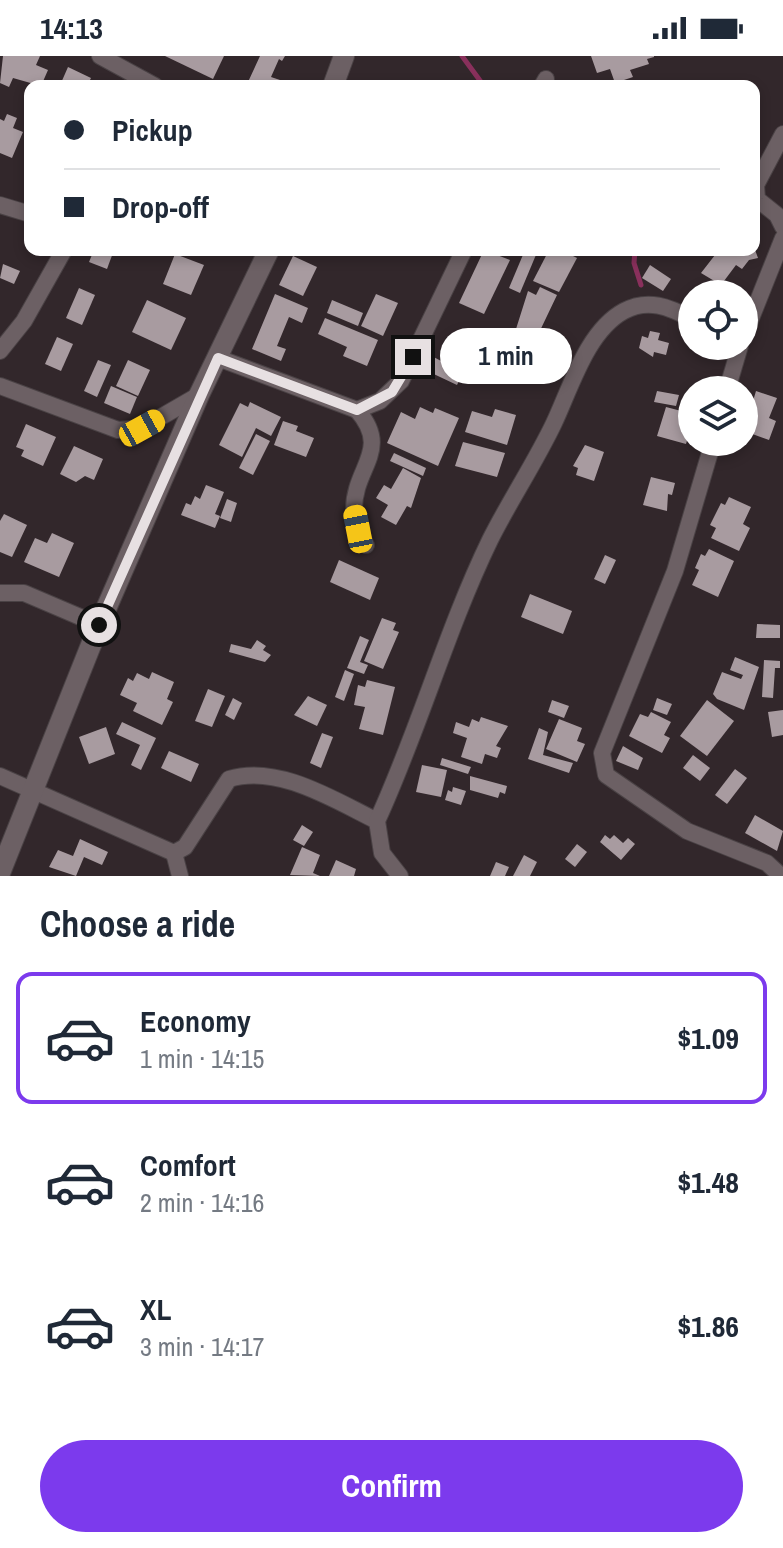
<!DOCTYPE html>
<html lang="en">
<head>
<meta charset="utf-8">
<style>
	body { margin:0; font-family:"Archivo Narrow",sans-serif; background:#f2f2f3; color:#1f2937; height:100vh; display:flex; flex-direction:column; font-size:30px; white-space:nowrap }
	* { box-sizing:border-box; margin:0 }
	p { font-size:26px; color:#747a83 }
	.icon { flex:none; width:44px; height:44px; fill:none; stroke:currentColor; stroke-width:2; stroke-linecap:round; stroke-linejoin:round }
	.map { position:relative; height:820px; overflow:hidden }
	.details { display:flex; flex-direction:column; background:#fff; flex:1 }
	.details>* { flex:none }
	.banner { position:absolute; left:24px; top:24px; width:736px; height:176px; border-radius:16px; box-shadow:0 4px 12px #0003; display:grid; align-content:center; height:176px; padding:0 40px; background:#fff }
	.controls { position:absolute; left:678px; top:224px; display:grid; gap:16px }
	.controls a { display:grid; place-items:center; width:80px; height:80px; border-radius:50%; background:#fff; box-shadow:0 4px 12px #0003; font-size:40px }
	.end { position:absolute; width:36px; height:36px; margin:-18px; border:10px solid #e7e0e2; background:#111; box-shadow:0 0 0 4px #111 }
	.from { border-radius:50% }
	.bubble { position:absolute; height:56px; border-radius:28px; background:#fff; box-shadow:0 4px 12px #0003; font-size:26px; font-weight:800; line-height:56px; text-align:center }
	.car { position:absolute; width:24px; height:48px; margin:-24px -12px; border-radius:10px; box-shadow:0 0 6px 2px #0007; background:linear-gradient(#f5c518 24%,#345 0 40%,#f5c518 0 76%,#345 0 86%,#f5c518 0) }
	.banner b { display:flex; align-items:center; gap:28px; height:76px; font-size:30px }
	.banner b+b { border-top:2px solid #e0e1e3 }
	.banner i { width:20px; height:20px; background:#1f2937 }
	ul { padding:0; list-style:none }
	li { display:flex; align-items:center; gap:24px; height:132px; margin:0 16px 12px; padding:0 24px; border:4px solid transparent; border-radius:16px }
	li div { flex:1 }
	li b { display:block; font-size:30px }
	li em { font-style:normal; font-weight:800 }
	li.active { border-color:#7c3aed }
	li>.icon { width:72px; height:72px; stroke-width:1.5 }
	h2 { padding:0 40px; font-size:36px; line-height:96px }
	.cta { display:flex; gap:16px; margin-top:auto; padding:16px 40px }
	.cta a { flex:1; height:92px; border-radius:48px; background:#7c3aed; color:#fff; font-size:32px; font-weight:800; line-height:92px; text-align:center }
	.status { display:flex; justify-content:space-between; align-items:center; height:56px; padding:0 40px; background:#fff; direction:ltr }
	.status svg { height:22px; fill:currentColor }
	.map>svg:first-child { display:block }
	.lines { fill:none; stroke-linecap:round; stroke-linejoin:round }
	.stream { stroke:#89305c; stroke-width:5 }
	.building { fill:#a89ba0 }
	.minor-casing { stroke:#4a4245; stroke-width:18 }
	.tertiary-casing { stroke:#4a4245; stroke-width:22 }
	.minor { stroke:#6c6064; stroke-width:16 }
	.tertiary { stroke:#6c6064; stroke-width:20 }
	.route { stroke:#e7e0e2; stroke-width:10 }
</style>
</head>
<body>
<div class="status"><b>14:13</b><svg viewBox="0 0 49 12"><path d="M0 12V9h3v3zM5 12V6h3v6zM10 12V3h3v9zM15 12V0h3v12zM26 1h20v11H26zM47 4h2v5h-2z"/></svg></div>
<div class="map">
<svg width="783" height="820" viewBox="0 0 783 820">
	<rect width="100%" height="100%" fill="#32272b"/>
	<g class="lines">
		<g class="stream">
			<polyline points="462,0 484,30"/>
			<polyline points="635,194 634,207 641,229"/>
		</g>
	</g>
	<g class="building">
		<polygon points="3,0 40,0 36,9 48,14 41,30 13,22 9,31 0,27"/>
		<polygon points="165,0 224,0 213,23"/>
		<polygon points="260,0 285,0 282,5 279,3 271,21 280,24 278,30 248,26"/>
		<polygon points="591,0 654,0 654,1 647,3 649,8 630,14 633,21 615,27 610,13 597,17"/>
		<polygon points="68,11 91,22 87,30 52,30 55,24 61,27"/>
		<polygon points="7,58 17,62 13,72 23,76 12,102 0,97 0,63 4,65"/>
		<polygon points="754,191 758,202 749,204 742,213 736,209 721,229 701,217 715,199 707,194 754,194"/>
		<polygon points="94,194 114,194 107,213 89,206"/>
		<polygon points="484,194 510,204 484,258 459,247"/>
		<polygon points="525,194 538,194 520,237 509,232"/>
		<polygon points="549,194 561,194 577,202 559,236 533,225"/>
		<polygon points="175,198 204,209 191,239 163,228"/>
		<polygon points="293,200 317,211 303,240 279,229"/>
		<polygon points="3,208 20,215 14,228 0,222"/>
		<polygon points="650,209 671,223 663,235 642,222"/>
		<polygon points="540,231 557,239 536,283 516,273 528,235 536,239"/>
		<polygon points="79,232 95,239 82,269 66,262"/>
		<polygon points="275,238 308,252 302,267 289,261 277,290 286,293 281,305 252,293"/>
		<polygon points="376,238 398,247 383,280 361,270"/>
		<polygon points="147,244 186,262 171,294 132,276"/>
		<polygon points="332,244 363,257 358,270 327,257"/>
		<polygon points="325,262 378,284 367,310 343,300 347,291 318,278"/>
		<polygon points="650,275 660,277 658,284 669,287 666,299 654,296 653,301 639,292 642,280 648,282"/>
		<polygon points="457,276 469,282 466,288 475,292 457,329 421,312 428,298 443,306"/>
		<polygon points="57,281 73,288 61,315 45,308"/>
		<polygon points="98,304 111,309 97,341 84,335"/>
		<polygon points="128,304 150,314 138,340 116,330"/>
		<polygon points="111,330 137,341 130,358 104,347"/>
		<polygon points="657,335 679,339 676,350 654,346"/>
		<polygon points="756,335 777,342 769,362 776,365 769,384 744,375"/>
		<polygon points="250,346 281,361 271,380 256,372 242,401 219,389 240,347 248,351"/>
		<polygon points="420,351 433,357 435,352 459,362 438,410 387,387 401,356 415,363"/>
		<polygon points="666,351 689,357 687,363 692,368 686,388 657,380"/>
		<polygon points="495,353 516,359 507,389 465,376 472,355 492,361"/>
		<polygon points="283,365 298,370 296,375 314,382 306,401 274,389"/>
		<polygon points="26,368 56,381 43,410 21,400 24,394 16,391"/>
		<polygon points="256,378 270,385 253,419 239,412"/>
		<polygon points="463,386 505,397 497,421 455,410"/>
		<polygon points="585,389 604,396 594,425 576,419 578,412 573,410"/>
		<polygon points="74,390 103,403 94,424 85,420 76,426 60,418"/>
		<polygon points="394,397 426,412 423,420 390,405"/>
		<polygon points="403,412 421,422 411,452 407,450 396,469 381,461 388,449 376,442 384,429 391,433"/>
		<polygon points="651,421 675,427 672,439 668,438 667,455 643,449"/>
		<polygon points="206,429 224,436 215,458 220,460 215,472 181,459 186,447 191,449 195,440 200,443"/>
		<polygon points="729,441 751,451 743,468 750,472 739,495 711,482 716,472 710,469 721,447 725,449"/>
		<polygon points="227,443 237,447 231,466 220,462"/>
		<polygon points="4,458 27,469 12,501 0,496 0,465"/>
		<polygon points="52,477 74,487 59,521 24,506 35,482 47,487"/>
		<polygon points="709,493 734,505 718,541 692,529 699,514 695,512 701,498 705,500"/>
		<polygon points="605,499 616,504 605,528 594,523"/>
		<polygon points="339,504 379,522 370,544 330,526"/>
		<polygon points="530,538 572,555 563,578 521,561"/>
		<polygon points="382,562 396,567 393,574 399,576 383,613 364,605"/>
		<polygon points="757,568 780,569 780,582 756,582"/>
		<polygon points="360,580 369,584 360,606 368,609 364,618 347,612"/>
		<polygon points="257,584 266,590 263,594 271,599 265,606 229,596 231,588 251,593"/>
		<polygon points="735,601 759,611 744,654 717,643 713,638 722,616 741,623 743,619 730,614"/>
		<polygon points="764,604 780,605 780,612 775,612 773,642 762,641"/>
		<polygon points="345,614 354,618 344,645 335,641"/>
		<polygon points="152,616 174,626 167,643 173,646 162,669 133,655 137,647 120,639 128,622 133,625 137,617 149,623"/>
		<polygon points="367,624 395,631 383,679 359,673 365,651 354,649 358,629 365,631"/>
		<polygon points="208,633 225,640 212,671 195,665"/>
		<polygon points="308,640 327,649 317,670 294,659"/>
		<polygon points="233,642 242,647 234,664 225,659"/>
		<polygon points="657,642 672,648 667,659 653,654"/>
		<polygon points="552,644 569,650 564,662 548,656"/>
		<polygon points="707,644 734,665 707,700 680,680"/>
		<polygon points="783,654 783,679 772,681 768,656"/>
		<polygon points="651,656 671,666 664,679 670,682 662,697 629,680 640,658 648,661"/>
		<polygon points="481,661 508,670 496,690 501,692 497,702 485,698 482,708 461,701 467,682 453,677 456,666 469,671 472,663 479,666"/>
		<polygon points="559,663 582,672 577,685 585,688 577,706 546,693"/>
		<polygon points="122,666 156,682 141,714 131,709 140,689 116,678"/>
		<polygon points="106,671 115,698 89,708 79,681"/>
		<polygon points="539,672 548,676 543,699 573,707 569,717 528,703"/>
		<polygon points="322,677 333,681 321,712 310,707"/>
		<polygon points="623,690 643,702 638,714 616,705"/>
		<polygon points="169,695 199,708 191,726 161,712"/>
		<polygon points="693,699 710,712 700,725 683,712"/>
		<polygon points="442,702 471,711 468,718 440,709"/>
		<polygon points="422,709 447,714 441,741 416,736"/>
		<polygon points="735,713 747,722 727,748 715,739"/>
		<polygon points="470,720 507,730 505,738 500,736 498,742 470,734"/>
		<polygon points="453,731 466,735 461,749 445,744 448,734 452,736"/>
		<polygon points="755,759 783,775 777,795 745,777"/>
		<polygon points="302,769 313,776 304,790 293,784"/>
		<polygon points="605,779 610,783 614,779 623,787 628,782 635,788 621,804 600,786"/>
		<polygon points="80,783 108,796 102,809 84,801 76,820 49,811 58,794 73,800"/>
		<polygon points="577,788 587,796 575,811 565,803"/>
		<polygon points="302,791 320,799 313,817 320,820 290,819"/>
		<polygon points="524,799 537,806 530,820 513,820"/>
		<polygon points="336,804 356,813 354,820 329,820"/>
		<polygon points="496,806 509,811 505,820 490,820"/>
	</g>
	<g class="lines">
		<g class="minor-casing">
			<g id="minor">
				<polyline points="100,0 155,30"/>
				<polyline points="542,30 546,23"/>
				<polyline points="783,78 756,129 757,143 777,159 783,171"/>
				<polyline points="0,149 30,158"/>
				<polyline points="744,280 783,182"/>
				<polyline points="0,295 24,265 64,194"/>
				<polyline points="218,302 357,354 380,345 401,325 464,194"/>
				<polyline points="0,330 118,374 142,372 199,339"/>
				<polyline points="727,334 740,290"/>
				<path d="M357,354c35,40 -3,57 -3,99 1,13 6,25 12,36"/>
				<polyline points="713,386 675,515 602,697 606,719 687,775 767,807 781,820"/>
				<polyline points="0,537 24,537 99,569"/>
				<path d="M0,720l174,77 11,-6 44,-68c49,-15 105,21 148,42"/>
				<polyline points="174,797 180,820"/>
				<path d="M400,820l-18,-23 -5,-32c42,-91 69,-190 113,-281 20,-40 45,-77 64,-117 17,-36 33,-92 70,-112 24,-13 45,-4 68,8"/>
			</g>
		</g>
		<g class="tertiary-casing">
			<g id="tertiary">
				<polyline points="333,30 344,0"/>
				<polyline points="0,817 99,569 199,339 269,194"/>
			</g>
		</g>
		<use href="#minor" class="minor"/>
		<use href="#tertiary" class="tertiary"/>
	</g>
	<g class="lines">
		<polyline class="route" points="99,569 218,302 357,354 392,336 413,301"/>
	</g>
</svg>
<div class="controls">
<a><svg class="icon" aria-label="locate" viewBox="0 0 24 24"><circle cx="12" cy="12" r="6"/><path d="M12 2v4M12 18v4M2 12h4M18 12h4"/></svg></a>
<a><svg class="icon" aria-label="layers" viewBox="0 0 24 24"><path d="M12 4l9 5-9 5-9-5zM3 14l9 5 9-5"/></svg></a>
</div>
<i class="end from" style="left:99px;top:569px"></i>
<i class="end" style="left:413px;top:301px"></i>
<div class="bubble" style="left:440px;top:272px;width:132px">1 min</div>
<i class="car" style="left:142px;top:372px;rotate:61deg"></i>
<i class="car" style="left:358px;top:473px;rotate:349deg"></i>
<div class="banner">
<b><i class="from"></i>Pickup</b>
<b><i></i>Drop-off</b>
</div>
</div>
<section class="details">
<h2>Choose a ride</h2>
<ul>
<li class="active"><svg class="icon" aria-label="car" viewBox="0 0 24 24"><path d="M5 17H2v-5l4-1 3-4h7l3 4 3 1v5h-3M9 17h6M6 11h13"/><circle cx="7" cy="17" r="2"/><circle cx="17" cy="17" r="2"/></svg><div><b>Economy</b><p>1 min · 14:15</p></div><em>$1.09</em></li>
<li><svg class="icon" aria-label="car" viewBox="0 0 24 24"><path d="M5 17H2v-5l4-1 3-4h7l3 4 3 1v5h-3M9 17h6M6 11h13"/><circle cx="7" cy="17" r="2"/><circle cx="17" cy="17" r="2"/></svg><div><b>Comfort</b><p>2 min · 14:16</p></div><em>$1.48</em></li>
<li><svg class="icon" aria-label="car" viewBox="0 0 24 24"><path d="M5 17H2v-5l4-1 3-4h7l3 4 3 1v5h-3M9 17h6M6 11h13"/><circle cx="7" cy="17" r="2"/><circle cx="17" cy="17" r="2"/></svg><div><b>XL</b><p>3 min · 14:17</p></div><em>$1.86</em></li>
</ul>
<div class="cta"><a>Confirm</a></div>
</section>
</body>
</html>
